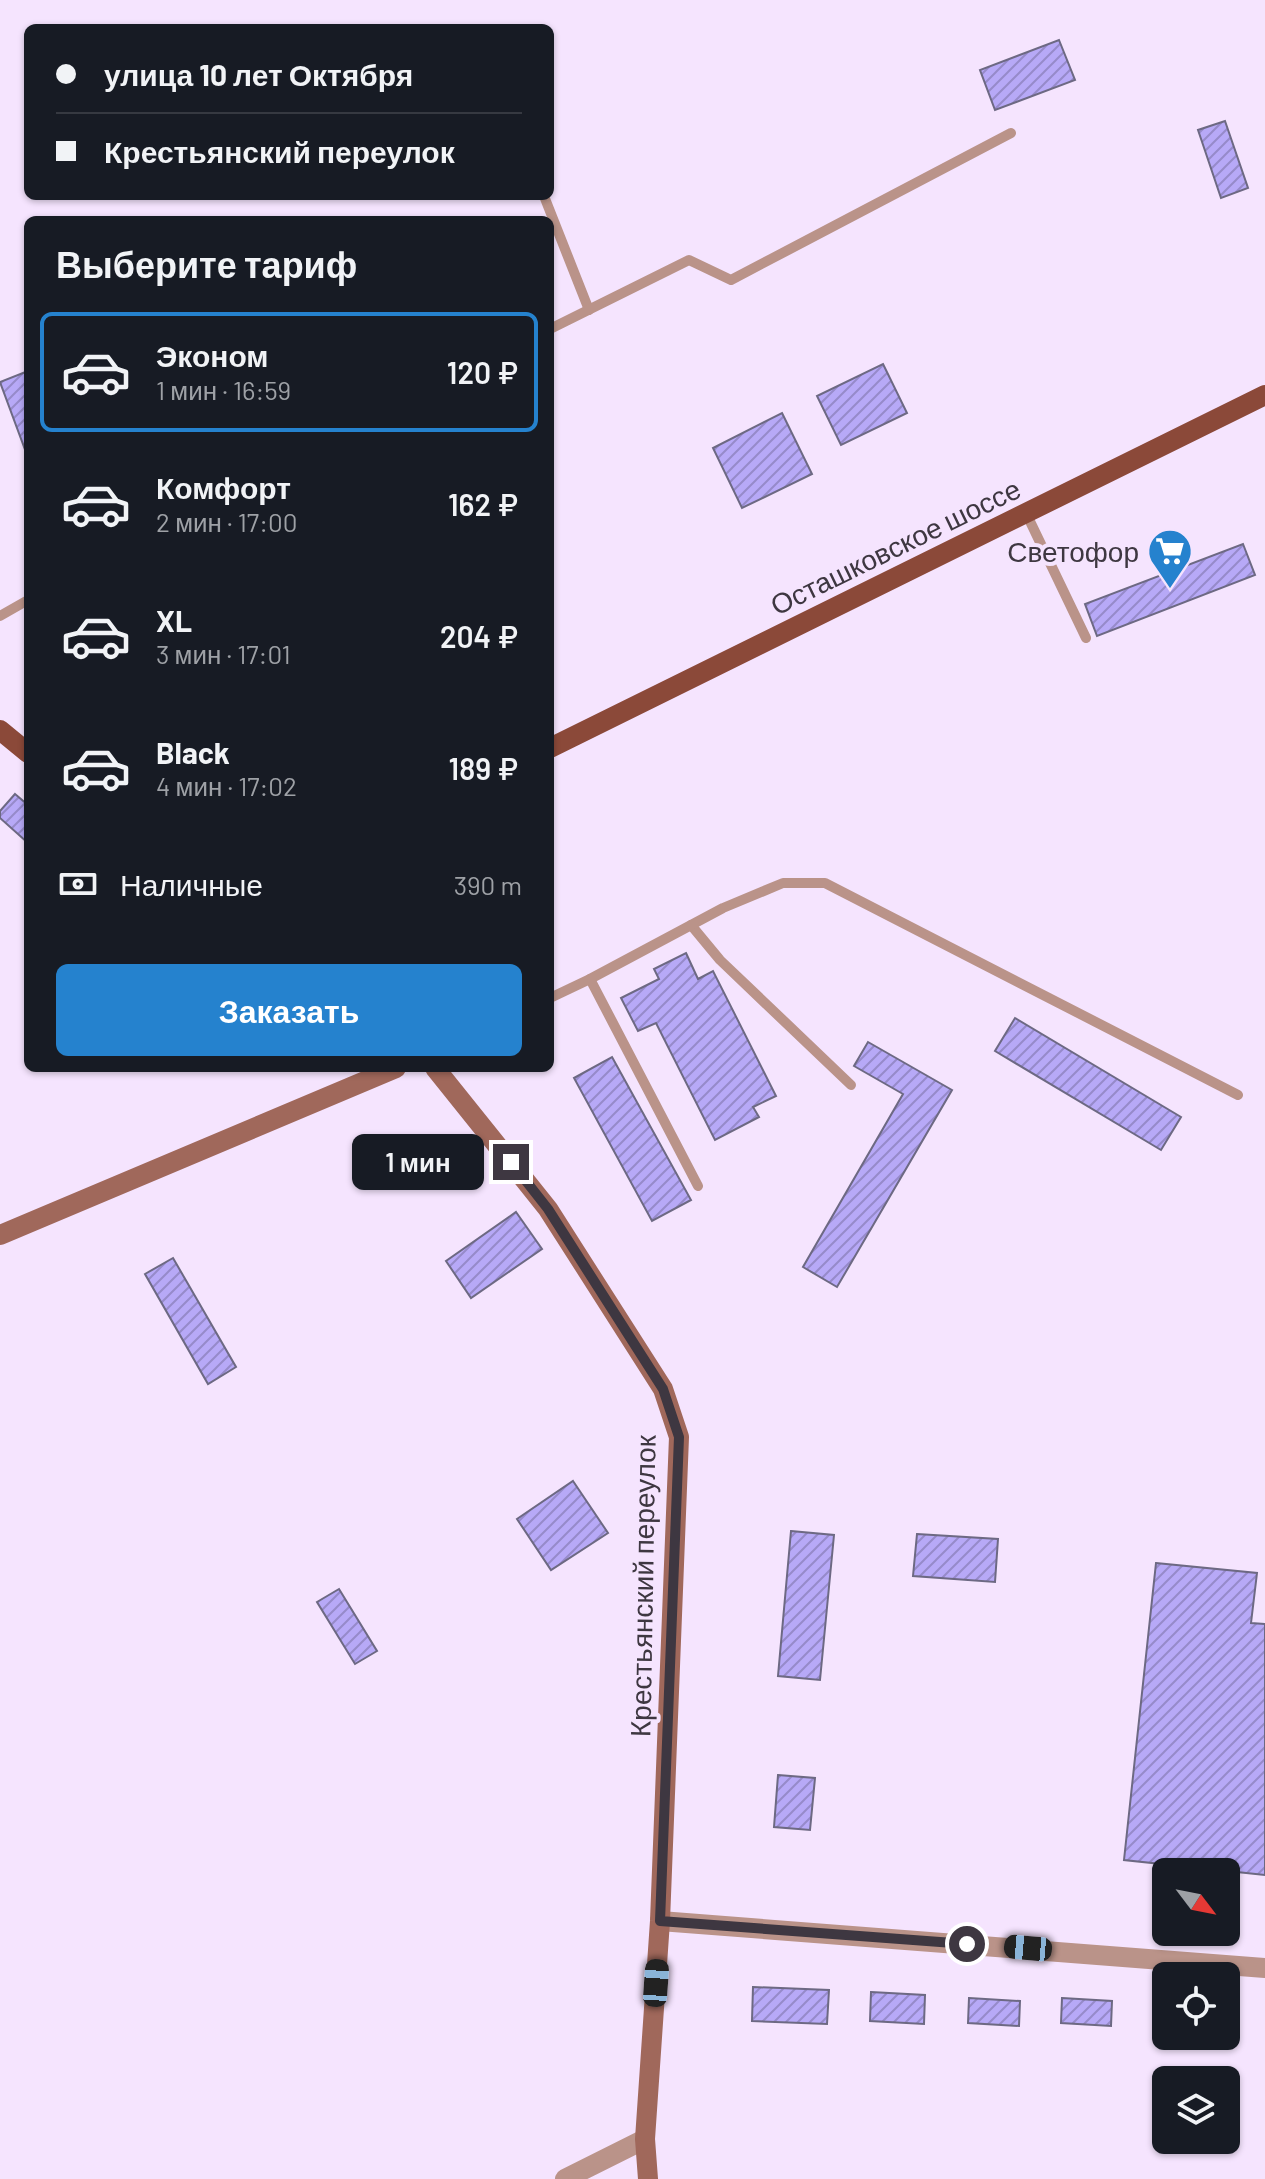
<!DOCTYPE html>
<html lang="ru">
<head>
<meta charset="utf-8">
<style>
	body { margin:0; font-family:Barlow,sans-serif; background:#20242c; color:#f1f3f6; height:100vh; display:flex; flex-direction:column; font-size:30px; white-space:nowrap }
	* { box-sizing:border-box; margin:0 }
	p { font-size:26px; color:#9ea1a6 }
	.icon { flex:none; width:44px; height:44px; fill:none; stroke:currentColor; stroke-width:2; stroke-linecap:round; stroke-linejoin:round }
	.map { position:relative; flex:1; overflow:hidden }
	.side { position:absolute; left:24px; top:216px; width:530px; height:856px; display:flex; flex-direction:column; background:#171b24; border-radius:12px; box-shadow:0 2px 6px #0004 }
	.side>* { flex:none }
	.guide { position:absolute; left:24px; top:24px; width:530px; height:176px; border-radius:12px; box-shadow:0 2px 6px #0004; display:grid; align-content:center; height:176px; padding:0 32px; background:#171b24 }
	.needle { width:52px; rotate:122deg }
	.fabs { position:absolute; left:1152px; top:1858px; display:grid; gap:16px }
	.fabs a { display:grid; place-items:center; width:88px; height:88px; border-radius:12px; background:#171b24; box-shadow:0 2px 6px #0004; font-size:40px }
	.end { position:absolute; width:36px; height:36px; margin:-18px; border:10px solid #3e3741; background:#fff; box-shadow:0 0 0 4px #fff }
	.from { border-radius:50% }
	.bubble { position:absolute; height:56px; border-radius:12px; background:#171b24; box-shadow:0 2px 6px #0004; font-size:26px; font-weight:600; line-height:56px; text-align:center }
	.car { position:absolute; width:24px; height:48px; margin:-24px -12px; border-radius:10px; box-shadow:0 0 6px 2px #0007; background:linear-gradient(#222 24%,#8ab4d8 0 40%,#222 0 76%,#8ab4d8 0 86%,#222 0) }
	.guide b { display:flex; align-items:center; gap:28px; height:76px; font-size:30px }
	.guide b+b { border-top:2px solid #363941 }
	.guide i { width:20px; height:20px; background:#f1f3f6 }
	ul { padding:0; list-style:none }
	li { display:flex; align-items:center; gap:24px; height:120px; margin:0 16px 12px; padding:0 16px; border:4px solid transparent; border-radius:12px }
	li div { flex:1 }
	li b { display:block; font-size:30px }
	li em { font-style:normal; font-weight:600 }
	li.on { border-color:#2582ce }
	li>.icon { width:72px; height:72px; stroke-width:1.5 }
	h2 { padding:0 32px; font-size:36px; line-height:96px }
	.pay { display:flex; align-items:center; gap:20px; height:88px; padding:0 32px; font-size:30px }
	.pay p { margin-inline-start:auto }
	.action { display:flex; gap:16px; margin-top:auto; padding:16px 32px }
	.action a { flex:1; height:92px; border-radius:12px; background:#2582ce; color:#fff; font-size:32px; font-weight:600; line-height:92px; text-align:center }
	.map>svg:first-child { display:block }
	.building { fill:url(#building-hatch); stroke:#6d6983; stroke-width:2 }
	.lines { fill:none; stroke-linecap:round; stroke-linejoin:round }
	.lane { stroke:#ba9389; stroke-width:10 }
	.street { stroke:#ba9389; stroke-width:20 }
	.secondary { stroke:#a0685b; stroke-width:20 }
	.primary { stroke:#8b4939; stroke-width:20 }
	.route { stroke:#3e3741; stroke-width:10 }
	.labels { text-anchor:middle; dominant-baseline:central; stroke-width:8; stroke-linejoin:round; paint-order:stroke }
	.street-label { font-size:28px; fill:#3e3741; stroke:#f5e4fe }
	.poi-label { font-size:28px; fill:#3e3741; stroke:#f5e4fe; text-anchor:end }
</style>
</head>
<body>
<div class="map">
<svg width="1265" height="2179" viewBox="0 0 1265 2179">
	<defs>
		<pattern id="building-hatch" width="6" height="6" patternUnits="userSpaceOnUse" patternTransform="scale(2)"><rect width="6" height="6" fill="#b7a9f7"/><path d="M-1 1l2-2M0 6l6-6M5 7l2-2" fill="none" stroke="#968aca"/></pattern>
	</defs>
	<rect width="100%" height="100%" fill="#f5e4fe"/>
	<g class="building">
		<polygon points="1059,40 1075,80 995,110 980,70"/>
		<polygon points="1225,121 1248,188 1221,198 1198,130"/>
		<polygon points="883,364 907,413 841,445 817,396"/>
		<polygon points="28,371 28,455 27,455 0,382"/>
		<polygon points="782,413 812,474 742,508 713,448"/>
		<polygon points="1243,544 1255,575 1097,636 1085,604"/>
		<polygon points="15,794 28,805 28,843 0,818 0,811"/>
		<polygon points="686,953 698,979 713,971 776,1096 753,1107 759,1117 715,1140 656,1023 638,1031 621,998 659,979 654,969"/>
		<polygon points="1015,1018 1181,1117 1161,1150 995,1051"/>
		<polygon points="868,1042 952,1090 837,1287 803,1267 903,1094 854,1066"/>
		<polygon points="612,1057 691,1200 652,1221 574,1078"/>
		<polygon points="516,1212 542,1249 471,1298 446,1261"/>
		<polygon points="173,1258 236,1367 208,1384 145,1274"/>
		<polygon points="573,1481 608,1533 551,1570 517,1519"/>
		<polygon points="791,1531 834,1535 820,1680 778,1676"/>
		<polygon points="917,1534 998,1539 995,1582 913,1576"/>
		<polygon points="1156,1563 1257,1573 1251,1623 1265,1624 1265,1875 1124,1860"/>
		<polygon points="339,1589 377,1651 355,1664 317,1602"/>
		<polygon points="778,1775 815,1778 810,1830 774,1827"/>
		<polygon points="753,1987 829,1990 827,2024 752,2021"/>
		<polygon points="871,1992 925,1995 924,2024 870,2021"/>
		<polygon points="969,1998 1020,2001 1019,2026 968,2023"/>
		<polygon points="1062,1998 1112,2001 1111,2026 1061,2023"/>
	</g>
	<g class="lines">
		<g class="lane">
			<polyline points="544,196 589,310"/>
			<polyline points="550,329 689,260 731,280 1011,133"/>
			<polyline points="1026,513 1086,638"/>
			<polyline points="0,616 28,600"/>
			<polyline points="691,925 720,960 851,1085"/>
			<polyline points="590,979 698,1186"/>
			<polyline points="550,998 590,979 723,908 783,883 825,883 1238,1095"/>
		</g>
		<g class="street">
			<polyline points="660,1921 1265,1968"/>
			<polyline points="565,2179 645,2139"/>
		</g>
		<g class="secondary">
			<polyline points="435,1068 548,1209 663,1389 679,1437 660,1921 645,2139 648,2179"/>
			<polyline points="0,1235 396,1068"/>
		</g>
		<g class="primary">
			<polyline points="0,730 28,753"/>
			<polyline points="550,748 1265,395"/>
		</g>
	</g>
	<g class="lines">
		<polyline class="route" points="511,1162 548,1209 663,1389 679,1437 660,1921 967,1944"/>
	</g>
	<defs>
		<g id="supermarket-pin" transform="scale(2.3)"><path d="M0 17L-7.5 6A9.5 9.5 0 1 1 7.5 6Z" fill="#2582ce" stroke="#f5e4fe"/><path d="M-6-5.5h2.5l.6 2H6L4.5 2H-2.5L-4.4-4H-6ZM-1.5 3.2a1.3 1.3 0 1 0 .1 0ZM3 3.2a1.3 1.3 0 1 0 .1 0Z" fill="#fff"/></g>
	</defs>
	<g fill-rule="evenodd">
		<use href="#supermarket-pin" x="1170" y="551"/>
	</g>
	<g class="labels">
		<g class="street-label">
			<text transform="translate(895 546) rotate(-26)">Осташковское шоссе</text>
			<text transform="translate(642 1586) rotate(-89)">Крестьянский переулок</text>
		</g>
		<g class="poi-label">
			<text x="1139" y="551">Светофор</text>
		</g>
	</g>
</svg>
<div class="fabs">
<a><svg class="needle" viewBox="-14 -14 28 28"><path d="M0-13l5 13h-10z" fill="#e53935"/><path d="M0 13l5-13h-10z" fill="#9ea1a6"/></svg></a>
<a><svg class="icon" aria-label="locate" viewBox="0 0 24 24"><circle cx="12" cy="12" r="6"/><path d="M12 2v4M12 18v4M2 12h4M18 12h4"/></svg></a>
<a><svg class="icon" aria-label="layers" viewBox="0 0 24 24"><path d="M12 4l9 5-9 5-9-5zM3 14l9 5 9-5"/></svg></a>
</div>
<i class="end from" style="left:967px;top:1944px"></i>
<i class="end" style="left:511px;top:1162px"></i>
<div class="bubble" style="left:352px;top:1134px;width:132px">1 мин</div>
<i class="car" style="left:1028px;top:1948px;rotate:275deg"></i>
<i class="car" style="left:656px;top:1983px;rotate:4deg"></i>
<div class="guide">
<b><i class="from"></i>улица 10 лет Октября</b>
<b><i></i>Крестьянский переулок</b>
</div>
<section class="side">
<h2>Выберите тариф</h2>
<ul>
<li class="on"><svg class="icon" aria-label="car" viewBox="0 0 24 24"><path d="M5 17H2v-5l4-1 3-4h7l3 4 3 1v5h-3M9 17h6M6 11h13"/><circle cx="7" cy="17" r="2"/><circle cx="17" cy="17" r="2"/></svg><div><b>Эконом</b><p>1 мин · 16:59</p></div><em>120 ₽</em></li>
<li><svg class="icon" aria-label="car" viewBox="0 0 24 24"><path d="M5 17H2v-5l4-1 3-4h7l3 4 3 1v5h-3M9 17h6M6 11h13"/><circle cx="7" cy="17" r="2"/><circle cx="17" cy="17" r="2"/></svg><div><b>Комфорт</b><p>2 мин · 17:00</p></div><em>162 ₽</em></li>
<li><svg class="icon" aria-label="car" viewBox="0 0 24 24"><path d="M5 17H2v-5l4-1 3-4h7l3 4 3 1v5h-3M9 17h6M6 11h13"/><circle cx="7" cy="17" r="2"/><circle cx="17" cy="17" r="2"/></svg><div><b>XL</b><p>3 мин · 17:01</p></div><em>204 ₽</em></li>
<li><svg class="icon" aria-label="car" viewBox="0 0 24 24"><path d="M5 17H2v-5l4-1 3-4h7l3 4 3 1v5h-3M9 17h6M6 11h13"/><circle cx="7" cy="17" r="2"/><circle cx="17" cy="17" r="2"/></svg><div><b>Black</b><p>4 мин · 17:02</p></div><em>189 ₽</em></li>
</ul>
<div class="pay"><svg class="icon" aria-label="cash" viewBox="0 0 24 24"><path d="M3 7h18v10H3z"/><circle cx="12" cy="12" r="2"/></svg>Наличные<p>390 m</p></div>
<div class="action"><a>Заказать</a></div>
</section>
</div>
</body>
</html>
